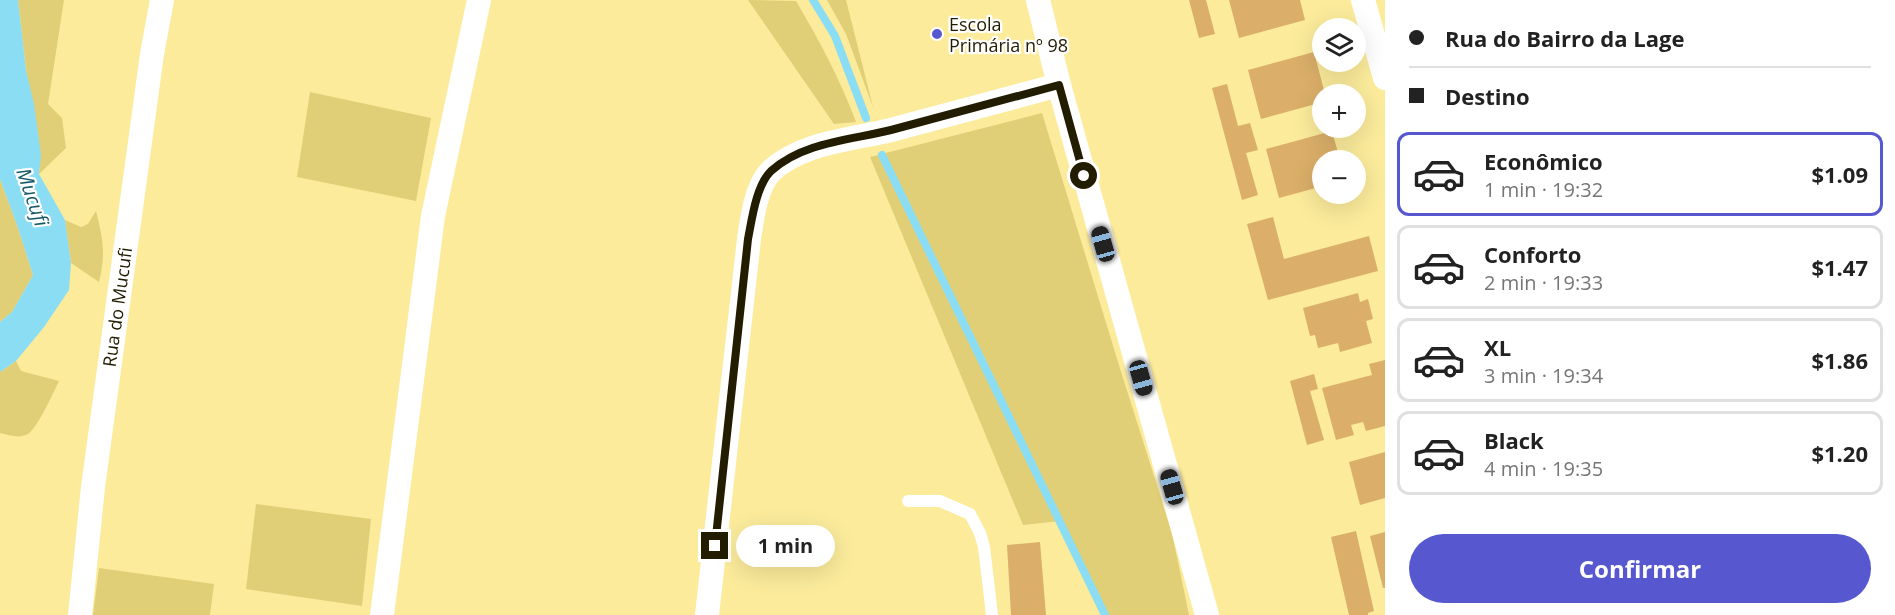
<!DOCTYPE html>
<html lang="pt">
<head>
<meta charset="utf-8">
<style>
	body { margin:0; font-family:"Open Sans",sans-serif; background:#f6f6f6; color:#222; height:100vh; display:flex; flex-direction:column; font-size:22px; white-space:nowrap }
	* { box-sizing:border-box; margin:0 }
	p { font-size:20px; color:#767676 }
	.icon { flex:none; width:33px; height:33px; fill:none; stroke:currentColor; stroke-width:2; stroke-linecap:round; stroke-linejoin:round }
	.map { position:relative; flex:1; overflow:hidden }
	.details { display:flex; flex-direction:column; background:#fff; width:510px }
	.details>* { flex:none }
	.banner { display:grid; align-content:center; height:132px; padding:0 24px; background:#fff }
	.tools { position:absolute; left:1312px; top:18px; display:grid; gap:12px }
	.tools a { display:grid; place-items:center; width:54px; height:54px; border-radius:50%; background:#fff; box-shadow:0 6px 24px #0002; font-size:30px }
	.end { position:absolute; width:27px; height:27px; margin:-14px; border:8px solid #221c00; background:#fff; box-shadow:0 0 0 3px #fff }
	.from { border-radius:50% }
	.bubble { position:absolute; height:42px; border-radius:21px; background:#fff; box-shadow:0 6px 24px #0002; font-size:20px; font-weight:700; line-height:42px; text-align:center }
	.car { position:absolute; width:18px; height:36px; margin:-18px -9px; border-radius:8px; box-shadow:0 0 4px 2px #0007; background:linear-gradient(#222 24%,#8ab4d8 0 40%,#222 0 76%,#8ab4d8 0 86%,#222 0) }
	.banner b { display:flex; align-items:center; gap:21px; height:57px; font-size:22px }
	.banner b+b { border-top:2px solid #e0e0e0 }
	.banner i { width:15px; height:15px; background:#222 }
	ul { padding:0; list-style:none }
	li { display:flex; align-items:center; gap:18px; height:84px; margin:0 12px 9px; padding:0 12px; border:3px solid #e0e0e0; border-radius:12px }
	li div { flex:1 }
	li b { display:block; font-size:22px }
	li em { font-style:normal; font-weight:700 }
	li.selected { border-color:#5758cf }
	li>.icon { width:54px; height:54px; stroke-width:1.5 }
	.primary-button { display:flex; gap:12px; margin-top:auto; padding:12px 24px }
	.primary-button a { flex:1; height:69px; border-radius:36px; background:#5758cf; color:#fff; font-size:24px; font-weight:700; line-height:69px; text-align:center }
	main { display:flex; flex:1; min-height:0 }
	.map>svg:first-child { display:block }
	.green { fill:#e1cf77 }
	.water { fill:#8bddf4 }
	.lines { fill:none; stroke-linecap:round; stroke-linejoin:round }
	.stream { stroke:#8bddf4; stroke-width:8 }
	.building { fill:#dbaf69 }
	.service { stroke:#fff; stroke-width:12 }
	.minor { stroke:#fff; stroke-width:24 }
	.route { stroke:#221c00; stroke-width:8 }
	.poi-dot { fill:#5758cf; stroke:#fff; stroke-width:2 }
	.labels { text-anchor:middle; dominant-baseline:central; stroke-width:4.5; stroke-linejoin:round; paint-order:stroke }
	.poi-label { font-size:18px; fill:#221c00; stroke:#fff; text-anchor:start }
	.street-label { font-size:18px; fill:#221c00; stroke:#fff }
	.water-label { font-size:20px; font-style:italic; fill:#165969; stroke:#fff }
</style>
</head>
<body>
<main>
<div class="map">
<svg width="1385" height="615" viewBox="0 0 1385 615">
	<rect width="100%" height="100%" fill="#fbeb9b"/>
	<g class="green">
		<path d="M18,0h46l-16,104 14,14 4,30 -27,26c4,-36 -8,-70 -13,-105 -3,-23 -5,-46 -8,-69z"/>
		<path d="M748,0l48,1c23,39 44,78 60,121l-22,2z"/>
		<polygon points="827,0 846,0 873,107 846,34"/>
		<polygon points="310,92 431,118 416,201 297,177"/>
		<polygon points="1042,113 1118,362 1172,533 1189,615 1105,615 1060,521 1023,525 870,157"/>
		<polygon points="0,179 18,228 33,275 12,312 0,322"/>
		<path d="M96,211c7,28 10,43 3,71l-28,-19 -6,-43 16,7 7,-3z"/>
		<path d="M16,361l5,10 38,10c-6,12 -21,46 -31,53 -8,5 -20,1 -28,-1v-61z"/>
		<polygon points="256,504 371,519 362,606 246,589"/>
		<polygon points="99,568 214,584 210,615 93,615"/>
	</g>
	<polygon class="water" points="0,0 18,0 26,70 34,104 41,155 39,174 65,220 71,263 69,290 44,327 16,361 0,372 0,322 12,312 33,275 18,228 0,179"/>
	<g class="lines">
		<g class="stream">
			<polyline points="813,0 835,36 866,118"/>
			<polyline points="882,155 1105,615"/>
		</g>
	</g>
	<g class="building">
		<polygon points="1189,0 1206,0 1215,34 1199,38"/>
		<polygon points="1229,0 1300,0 1305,20 1239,38"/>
		<polygon points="1314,52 1325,94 1323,94 1323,102 1261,119 1248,70"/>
		<polygon points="1227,84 1238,126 1250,123 1258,150 1246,153 1258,195 1242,200 1212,88"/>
		<polygon points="1332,131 1340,160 1323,160 1323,186 1279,198 1266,149"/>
		<polygon points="1273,217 1284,259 1369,236 1378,271 1268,300 1247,224"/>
		<polygon points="1358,293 1360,302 1368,299 1373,319 1366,321 1372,343 1340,352 1338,343 1318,348 1315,335 1310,336 1303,308"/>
		<polygon points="1385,360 1385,426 1366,431 1363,422 1351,425 1354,435 1336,440 1322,388 1372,375 1369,364"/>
		<polygon points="1314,374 1318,389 1310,391 1324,440 1307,445 1290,381"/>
		<polygon points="1385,452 1385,498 1360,505 1349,462"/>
		<polygon points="1356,531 1374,611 1368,613 1368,615 1349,615 1331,537"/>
		<polygon points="1385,532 1385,588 1383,588 1370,536"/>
		<polygon points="1040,542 1046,615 1011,615 1007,545"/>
	</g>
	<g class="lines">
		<polyline class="service" points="908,501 940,501 970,514 980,533 984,547 992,615"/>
		<g class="minor">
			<polyline points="1038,0 1059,85 1207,615"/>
			<polyline points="1363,0 1385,78"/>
			<polyline points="80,615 93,487 152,54 162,0"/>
			<polyline points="382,615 433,216 479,0"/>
			<path d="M707,615l42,-376c3,-20 7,-53 22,-68 32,-29 80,-31 120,-41 56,-15 112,-30 168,-45"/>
		</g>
	</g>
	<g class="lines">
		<path class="route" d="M715,546l33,-307c4,-20 8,-53 23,-68 32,-29 80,-31 120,-41 56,-15 112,-30 168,-45l25,91"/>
	</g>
	<circle class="poi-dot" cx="937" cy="34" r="6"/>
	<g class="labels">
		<g class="poi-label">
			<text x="949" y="24">Escola<tspan x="949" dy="21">Primária nº 98</tspan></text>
		</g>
		<g class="street-label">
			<text transform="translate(117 307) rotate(-82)">Rua do Mucufi</text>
		</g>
		<g class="water-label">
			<text transform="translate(33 197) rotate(71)">Mucufi</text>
		</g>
	</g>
</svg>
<div class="tools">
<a><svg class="icon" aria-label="layers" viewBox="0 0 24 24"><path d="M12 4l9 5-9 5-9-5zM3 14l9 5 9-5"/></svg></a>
<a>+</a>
<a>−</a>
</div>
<i class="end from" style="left:1084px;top:176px"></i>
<i class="end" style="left:715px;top:546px"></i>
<div class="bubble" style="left:736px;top:525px;width:99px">1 min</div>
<i class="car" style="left:1103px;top:244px;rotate:344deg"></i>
<i class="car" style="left:1141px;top:378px;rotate:164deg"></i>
<i class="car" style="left:1172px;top:487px;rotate:344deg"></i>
</div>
<section class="details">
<div class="banner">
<b><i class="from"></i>Rua do Bairro da Lage</b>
<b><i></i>Destino</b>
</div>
<ul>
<li class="selected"><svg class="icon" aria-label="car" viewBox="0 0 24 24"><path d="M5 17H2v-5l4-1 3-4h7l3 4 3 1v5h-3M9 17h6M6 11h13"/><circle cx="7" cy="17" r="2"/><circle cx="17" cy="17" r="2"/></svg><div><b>Econômico</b><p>1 min · 19:32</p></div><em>$1.09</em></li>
<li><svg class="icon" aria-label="car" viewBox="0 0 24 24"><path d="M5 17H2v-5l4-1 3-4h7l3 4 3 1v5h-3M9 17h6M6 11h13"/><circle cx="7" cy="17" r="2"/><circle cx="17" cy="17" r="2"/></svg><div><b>Conforto</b><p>2 min · 19:33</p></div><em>$1.47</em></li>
<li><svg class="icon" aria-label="car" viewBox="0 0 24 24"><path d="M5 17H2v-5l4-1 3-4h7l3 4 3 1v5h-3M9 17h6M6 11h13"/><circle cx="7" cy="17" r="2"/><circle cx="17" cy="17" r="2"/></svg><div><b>XL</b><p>3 min · 19:34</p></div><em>$1.86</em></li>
<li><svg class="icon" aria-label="car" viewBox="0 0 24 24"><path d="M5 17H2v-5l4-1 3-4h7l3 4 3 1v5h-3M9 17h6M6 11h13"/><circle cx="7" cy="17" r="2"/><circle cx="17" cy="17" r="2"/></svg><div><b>Black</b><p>4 min · 19:35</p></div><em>$1.20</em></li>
</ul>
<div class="primary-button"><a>Confirmar</a></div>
</section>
</main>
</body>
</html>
